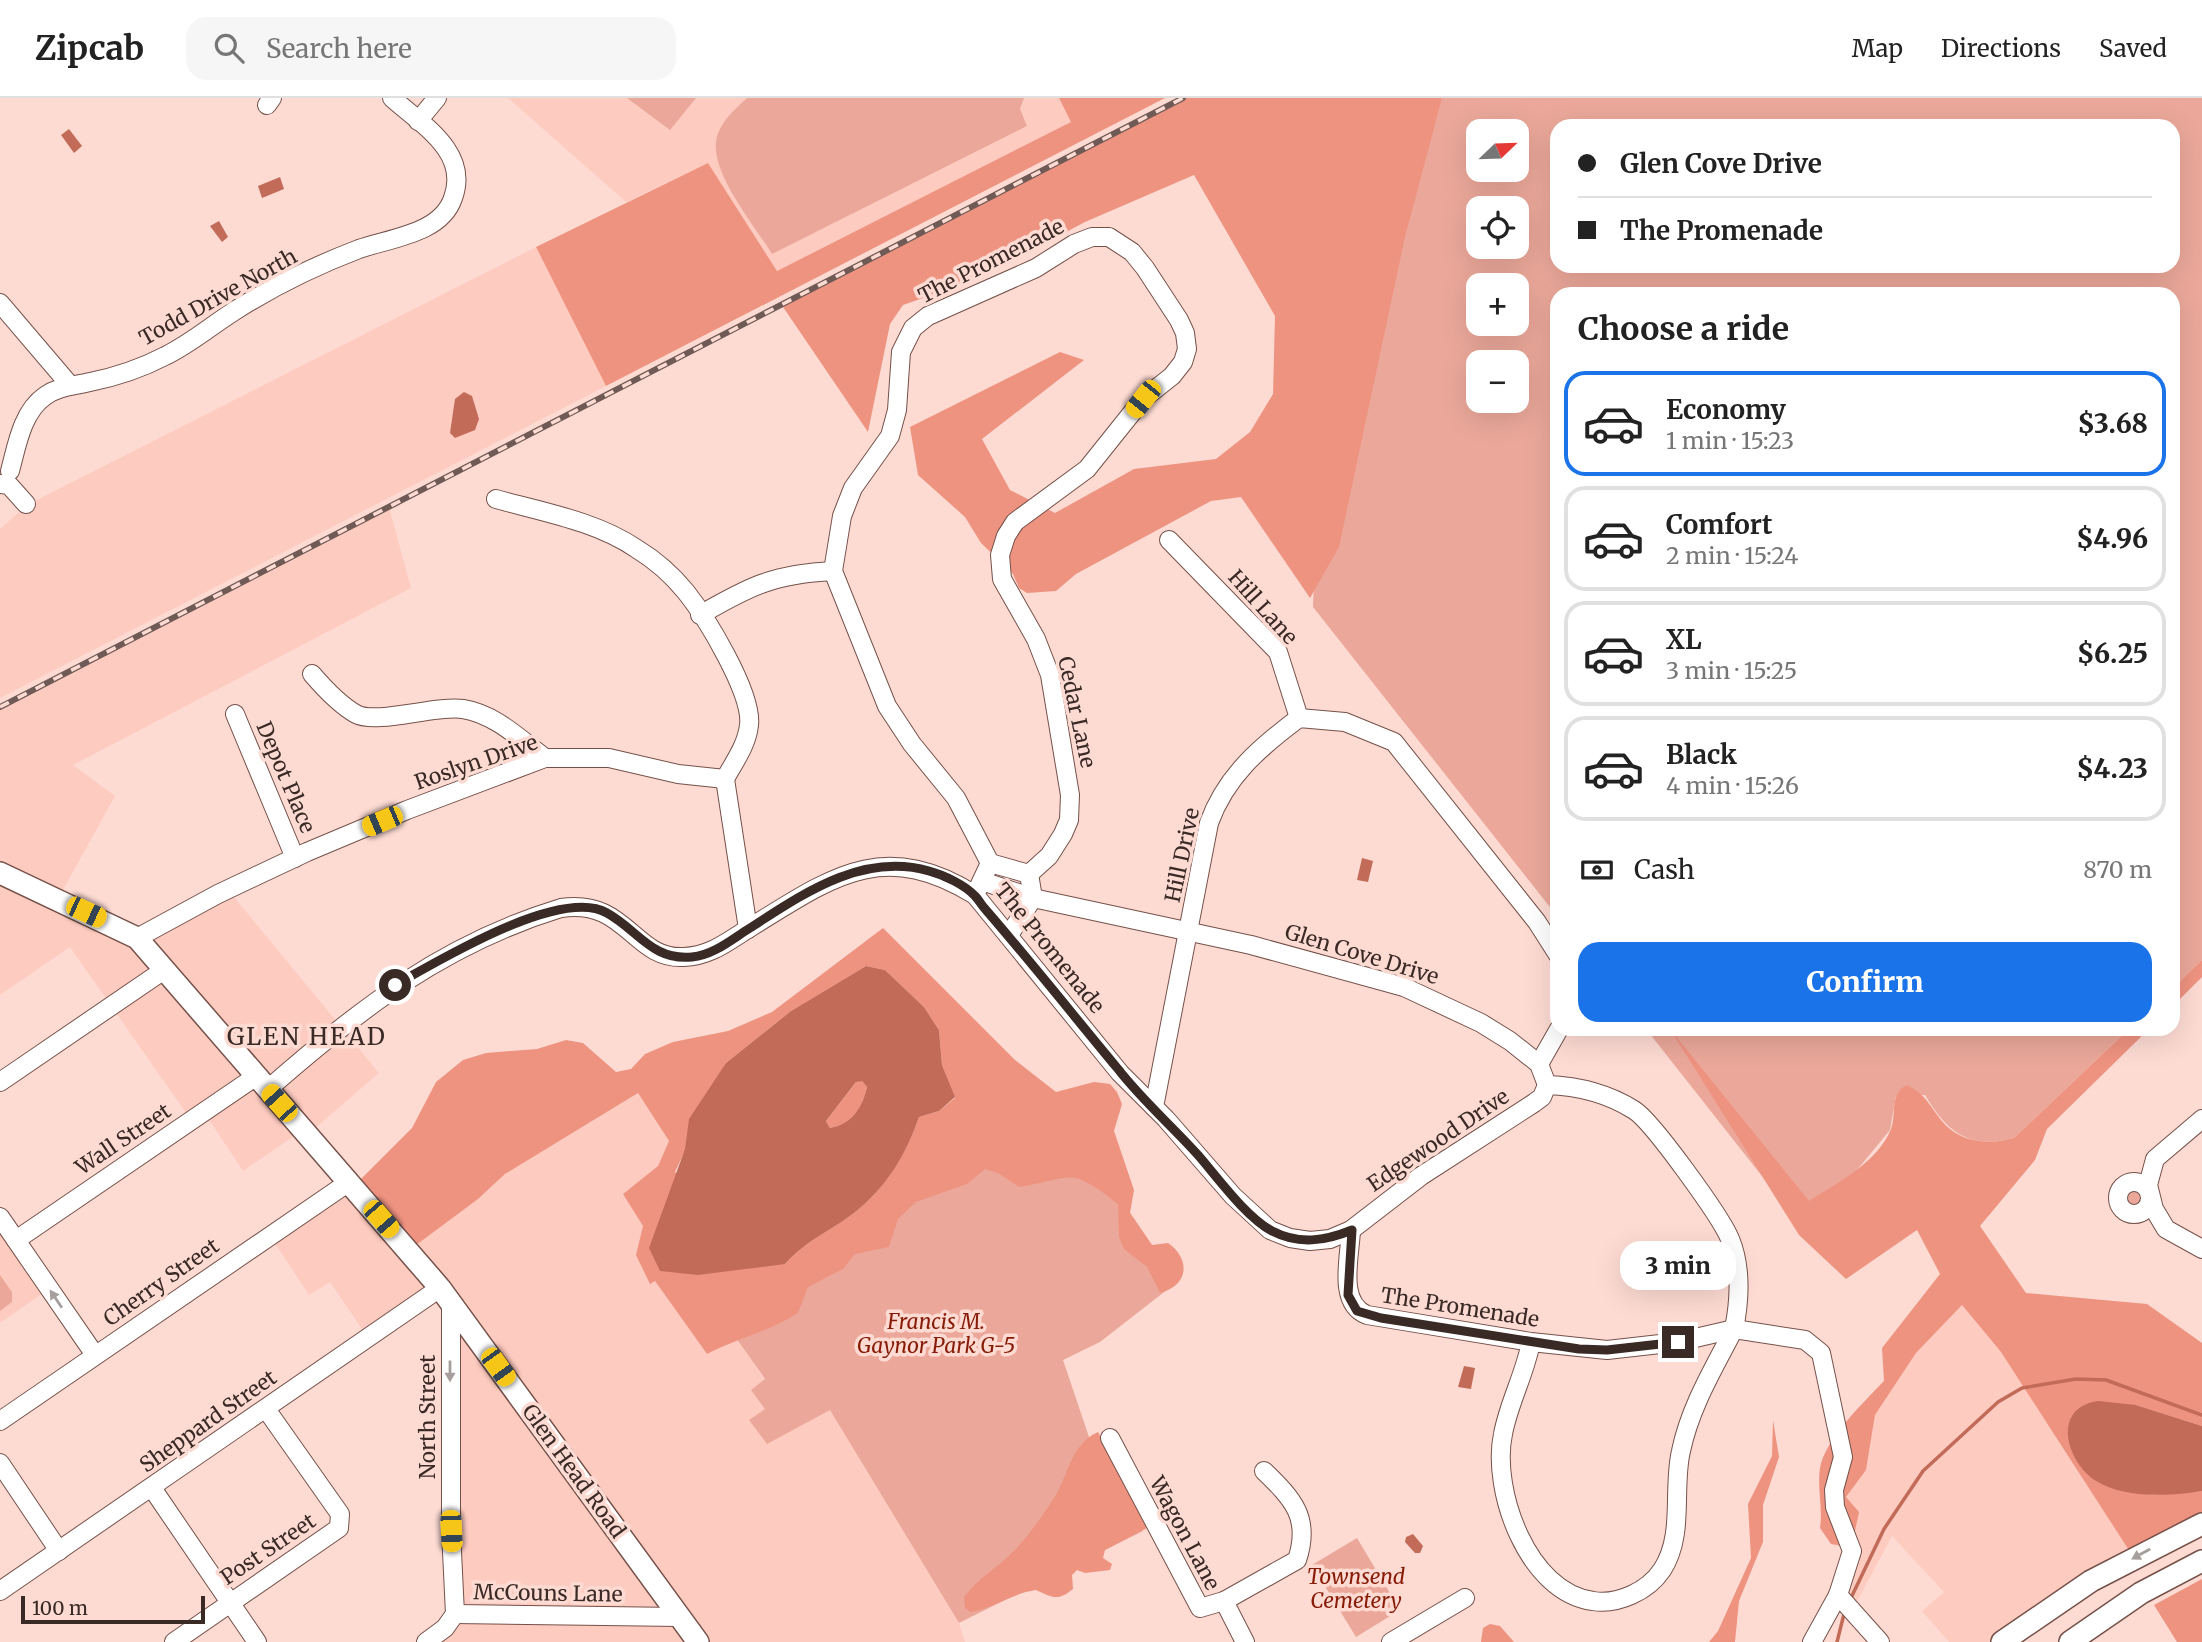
<!DOCTYPE html>
<html lang="en">
<head>
<meta charset="utf-8">
<style>
	body { margin:0; font-family:Merriweather,serif; background:#f6f6f6; color:#222; height:100vh; display:flex; flex-direction:column; font-size:26px; white-space:nowrap }
	* { box-sizing:border-box; margin:0 }
	p { font-size:23px; color:#767676 }
	.icon { flex:none; width:38px; height:38px; fill:none; stroke:currentColor; stroke-width:2; stroke-linecap:round; stroke-linejoin:round }
	.map { position:relative; flex:1; overflow:hidden }
	.drawer { position:absolute; left:1550px; top:189px; width:630px; height:749px; display:flex; flex-direction:column; background:#fff; border-radius:21px; box-shadow:0 7px 28px #0002 }
	.drawer>* { flex:none }
	.top-card { position:absolute; left:1550px; top:21px; width:630px; height:154px; border-radius:21px; box-shadow:0 7px 28px #0002; display:grid; align-content:center; height:154px; padding:0 28px; background:#fff }
	.needle { width:46px; rotate:67deg }
	.fabs { position:absolute; left:1466px; top:21px; display:grid; gap:14px }
	.fabs a { display:grid; place-items:center; width:63px; height:63px; border-radius:14px; background:#fff; box-shadow:0 7px 28px #0002; font-size:35px }
	.scale { position:absolute; left:21px; bottom:18px; width:184px; box-sizing:border-box; padding-left:7px; border:4px solid #3a2a26; border-top:0; font-size:19px; line-height:24px; white-space:nowrap; color:#3a2a26; -webkit-text-stroke:5px #fddbd3; paint-order:stroke }
	.end { position:absolute; width:32px; height:32px; margin:-16px; border:9px solid #3a2a26; background:#fff; box-shadow:0 0 0 4px #fff }
	.from { border-radius:50% }
	.bubble { position:absolute; height:49px; border-radius:21px; background:#fff; box-shadow:0 7px 28px #0002; font-size:23px; font-weight:800; line-height:49px; text-align:center }
	.car { position:absolute; width:21px; height:42px; margin:-21px -10px; border-radius:9px; box-shadow:0 0 5px 2px #0007; background:linear-gradient(#f5c518 24%,#345 0 40%,#f5c518 0 76%,#345 0 86%,#f5c518 0) }
	.top-card b { display:flex; align-items:center; gap:24px; height:66px; font-size:26px }
	.top-card b+b { border-top:2px solid #e0e0e0 }
	.top-card i { width:18px; height:18px; background:#222 }
	ul { padding:0; list-style:none }
	li { display:flex; align-items:center; gap:21px; height:105px; margin:0 14px 10px; padding:0 14px; border:4px solid #e0e0e0; border-radius:21px }
	li div { flex:1 }
	li b { display:block; font-size:26px }
	li em { font-style:normal; font-weight:800 }
	li.selected { border-color:#1a73e8 }
	li>.icon { width:63px; height:63px; stroke-width:1.5 }
	h2 { padding:0 28px; font-size:32px; line-height:84px }
	.pay { display:flex; align-items:center; gap:18px; height:77px; padding:0 28px; font-size:26px }
	.pay p { margin-inline-start:auto }
	.action { display:flex; gap:14px; margin-top:auto; padding:14px 28px }
	.action a { flex:1; height:80px; border-radius:21px; background:#1a73e8; color:#fff; font-size:28px; font-weight:800; line-height:80px; text-align:center }
	header { display:flex; align-items:center; gap:42px; box-sizing:border-box; height:98px; padding:0 35px; background:#fff; border-bottom:2px solid #e0e0e0 }
	header strong { font-size:33px }
	nav { display:flex; gap:38px; margin-inline-start:auto; font-size:24px }
	.search { width:490px; height:63px; background:#f6f6f6; display:flex; align-items:center; gap:18px; box-sizing:border-box; padding:0 24px; border-radius:21px; color:#767676; font-size:26px }
	.map>svg:first-child { display:block }
	.built { fill:#fecbc0 }
	.green { fill:#eba89a; fill-rule:evenodd }
	.forest { fill:#ef9381; fill-rule:evenodd }
	.water { fill:#c26b59; fill-rule:evenodd }
	.lines { fill:none; stroke-linecap:round; stroke-linejoin:round }
	.stream { stroke:#c26b59; stroke-width:3.5 }
	.minor-casing { stroke:#755149; stroke-width:20 }
	.major-casing { stroke:#755149; stroke-width:24 }
	.minor { stroke:#fff; stroke-width:18 }
	.major { stroke:#fff; stroke-width:21 }
	.rail-casing { stroke:#6f5a55; stroke-width:6 }
	.rail { stroke:#fddbd3; stroke-width:3.5; stroke-dasharray:10; stroke-linecap:butt }
	.oneway { fill:#a69f9d }
	.route { stroke:#3a2a26; stroke-width:9 }
	.labels { text-anchor:middle; dominant-baseline:central; stroke-width:7; stroke-linejoin:round; paint-order:stroke }
	.street-label { font-size:21px; fill:#3a2a26; stroke:#fddbd3 }
	.park-label { font-size:21px; font-style:italic; fill:#871b07; stroke:#fddbd3 }
	.quarter-label { font-size:24px; letter-spacing:2px; fill:#3a2a26; stroke:#fddbd3 }
</style>
</head>
<body>
<header>
<strong>Zipcab</strong>
<div class="search"><svg class="icon" aria-label="search" viewBox="0 0 24 24"><circle cx="10" cy="10" r="6"/><path d="M15 15l6 6"/></svg>Search here</div>
<nav><a>Map</a><a>Directions</a><a>Saved</a></nav>
</header>
<div class="map">
<svg width="2202" height="1544" viewBox="0 0 2202 1544">
	<rect width="100%" height="100%" fill="#fddbd3"/>
	<g class="built">
		<polygon points="508,0 1059,0 1072,24 777,173 708,65 626,104"/>
		<polygon points="536,149 606,288 0,600 0,431 27,407"/>
		<polygon points="389,409 411,490 73,667 115,698 58,801 137,840 229,793 379,975 307,1037 303,1032 243,1073 203,1013 191,1022 70,849 0,897 0,609"/>
		<polygon points="638,995 669,1043 658,1068 623,1096 642,1121 644,1136 636,1157 651,1185 655,1183 707,1256 736,1240 765,1282 830,1311 959,1525 965,1544 426,1544 455,1516 450,1251 441,1191 370,1243 330,1184 309,1197 270,1138 348,1087 478,1101 505,1076"/>
		<polygon points="0,1119 49,1191 0,1225"/>
		<polygon points="1962,1207 2001,1254 2132,1457 2002,1544 1949,1544 1922,1513 1944,1494 1892,1438 1856,1505 1846,1495 1846,1399 1866,1372 1875,1317 1916,1255"/>
	</g>
	<g class="green">
		<polygon points="627,0 696,0 670,32"/>
		<path d="M747,0h277l-4,11 7,17 -255,128c-17,-28 -60,-79 -56,-112 2,-18 18,-32 31,-44z"/>
		<path d="M1423,0h779v862l-28,27v-693h-616l-1,622 -244,-309 2,-59zM1558,28h616v140h-616zM1479,33h38v39h-38zM1479,110h38v39h-38zM1479,187h38v39h-38zM1479,264h38v39h-38z"/>
		<path d="M1646,931h483l-115,109c-45,12 -67,-6 -89,-43l-29,1 -6,34 -84,102z"/>
		<polygon points="1065,1019 1177,1184 1100,1244 1063,1262 1089,1339 1143,1433 959,1525 830,1312 767,1346 749,1322 765,1311 751,1292 765,1281 736,1240 835,1143"/>
		<circle cx="2133" cy="1100" r="10"/>
		<polygon points="0,1177 12,1194 12,1204 0,1213"/>
		<polygon points="1357,1440 1400,1512 1356,1539 1312,1467"/>
	</g>
	<g class="forest">
		<polygon points="1059,0 1165,0 606,288 536,149 708,65 777,173 1071,24"/>
		<polygon points="1184,0 1442,0 1405,139 1339,449 1310,500 1241,399 1211,403 1076,476 1056,493 1027,495 1019,490 1013,476 981,445 965,419 918,377 910,329 1060,254 1084,262 982,341 1010,392 1055,415 1134,371 1216,361 1250,334 1273,296 1275,218 1194,77 1085,124 980,180 903,207 890,226 868,334 781,206"/>
		<path d="M883,830l132,132 41,32 38,-10 16,2 7,8 5,12 -8,27 20,59 -4,23 22,32 16,-2c22,15 22,42 -8,50l-13,-26 -23,-18 -5,-12 -1,-33c-50,-39 -43,-26 -99,-17l-21,-14 -13,-4 -18,15 -51,18 -18,17 -9,28 -34,7 -12,15 -35,18 -10,26c-29,19 -61,25 -91,41l-52,-73 -5,3 -14,-29 7,-29 -20,-32 35,-28 11,-25 -31,-48 -133,81 -27,25 -70,52 -55,-64 59,-59 24,-46 27,-22 23,-7 51,-4 29,-9 17,3 33,29 15,-3 14,-15 28,-12 55,-11 44,-19zM866,868l19,4 39,37 15,23 3,35 13,33 -16,13 -20,6c-13,37 -33,71 -65,96 -26,20 -45,25 -69,51l-110,-92 51,-109 65,-52z"/>
		<polygon points="2202,862 2202,879 2174,907 2174,889"/>
		<path d="M1670,931l139,172c28,-18 69,-39 82,-72 6,-15 -2,-36 16,-44 17,9 20,16 31,31 18,26 48,30 76,22l115,-109h20l-102,100 -12,31 -55,66 46,67 121,11 55,39v83l-66,-21 -40,76 55,14 51,-4v33l-70,31 -131,-203 -39,-47 -46,48 -41,62 -9,55 -20,27 13,15 -6,28 -11,6 -11,-2 -11,-16c3,-19 -3,-40 0,-60 5,-29 44,-66 64,-87l-2,-33 58,-74 -23,-44 -71,49 -47,-44z"/>
		<path d="M857,983h5l5,6c-5,21 -15,37 -37,41l-4,-7z"/>
		<polygon points="1773,1322 1779,1359 1763,1407 1763,1444 1739,1503 1735,1544 1709,1544 1718,1533 1751,1460 1748,1406 1772,1358"/>
		<path d="M1098,1334l51,95 -44,23 -2,8 9,6 -2,6 -25,3 -8,-3 -5,5 1,14c-16,13 -21,8 -37,1 -23,3 -42,18 -65,22l-6,-4 -1,-11c14,-19 35,-30 51,-47 14,-15 28,-35 39,-52 15,-24 16,-53 44,-66z"/>
		<polygon points="2202,1481 2202,1544 2177,1544 2154,1507"/>
		<polygon points="1490,1526 1500,1528 1514,1544 1481,1544 1483,1530"/>
	</g>
	<g class="water">
		<polygon points="69,31 82,48 74,55 61,37"/>
		<polygon points="280,79 284,91 262,100 258,88"/>
		<polygon points="219,123 228,139 222,144 210,128"/>
		<polygon points="464,294 472,298 479,321 475,332 455,340 450,335 455,301"/>
		<polygon points="1362,760 1373,763 1368,784 1357,782"/>
		<path d="M866,868l19,4 39,37 15,23 3,35 13,32 -16,14 -20,6c-13,38 -33,71 -65,96 -26,20 -45,25 -69,51l-87,11 -38,-4 -11,-23 36,-99 4,-30 37,-56 65,-52zM862,983l5,6c-5,21 -15,37 -37,41l-4,-7 30,-39z"/>
		<polygon points="1464,1268 1475,1270 1471,1291 1458,1289"/>
		<path d="M2098,1303l38,4 66,21v65c-31,5 -77,8 -106,-10 -29,-18 -46,-73 2,-80z"/>
		<polygon points="1413,1436 1423,1448 1420,1455 1415,1455 1405,1444 1406,1439"/>
	</g>
	<g class="lines">
		<g class="stream">
			<polyline points="1850,1502 1884,1431 1923,1373 1998,1304 2022,1290 2076,1281 2106,1282 2202,1317"/>
			<polyline points="1837,1544 1845,1512"/>
		</g>
		<g class="minor-casing">
			<g id="minor">
				<polyline points="267,7 272,0"/>
				<polyline points="418,23 437,0"/>
				<polyline points="0,205 69,286"/>
				<path d="M10,373c7,-26 12,-59 35,-75 14,-10 29,-10 45,-14 25,-5 52,-14 75,-26 25,-12 47,-31 71,-46 38,-24 81,-45 123,-61 31,-11 82,-15 94,-51 17,-46 -32,-74 -61,-100"/>
				<polyline points="0,386 9,387 26,406"/>
				<path d="M496,401c46,13 100,22 141,50 18,11 36,27 49,43 20,25 67,102 63,133 -2,20 -15,37 -24,54"/>
				<polyline points="1169,442 1278,554 1299,620"/>
				<path d="M700,517c50,-29 74,-41 133,-44"/>
				<path d="M312,576c12,14 28,31 44,40 20,11 80,-9 107,-5 32,5 57,30 82,49"/>
				<polyline points="235,616 295,760"/>
				<polyline points="725,681 748,831"/>
				<polyline points="990,765 1029,776 1033,800 1009,837"/>
				<polyline points="1029,776 1049,758 1063,736 1069,722 1070,697 1050,577 1036,541 1002,481 1000,457 1006,438 1015,424 1087,371 1143,301 1172,278 1183,264 1187,251 1185,235 1179,222 1145,170 1132,154 1109,139 1092,139 1074,146 1036,170 928,218 913,230 901,254 897,312 890,338 853,390 842,418 833,473 887,608 912,646 956,700 990,765 975,797 1120,975 1166,1021 1233,1098 1270,1132 1290,1140 1310,1143 1330,1141 1351,1132 1421,1078 1534,1005 1542,999 1547,987"/>
				<polyline points="982,783 1033,800 1251,847 1404,889 1481,925 1510,943 1539,966 1547,987"/>
				<polyline points="137,840 218,796 307,754 407,712 545,660 609,660 678,676 725,681"/>
				<polyline points="1539,966 1559,931"/>
				<polyline points="0,984 164,872"/>
				<path d="M1547,987c31,1 60,8 87,25 18,11 87,107 96,129 12,29 10,60 4,90l71,11 16,13 22,104 -9,33 1,17 17,44 -14,44 -26,47"/>
				<path d="M267,992c91,-80 176,-146 294,-182 66,-10 72,52 123,49 27,-1 44,-16 67,-30 81,-50 132,-89 224,-32"/>
				<path d="M1154,1009l55,-284c17,-47 51,-76 90,-105l46,4 49,20 143,180 21,33"/>
				<polyline points="2202,1021 2155,1061 2148,1087 2154,1111 2166,1131 2202,1151"/>
				<circle cx="2134" cy="1100" r="16"/>
				<polyline points="0,1119 95,1257"/>
				<path d="M1351,1132c-1,27 -14,73 16,85l164,27 76,8 71,-8 56,-13"/>
				<polyline points="16,1142 255,979"/>
				<polyline points="451,1205 451,1433 455,1516"/>
				<path d="M1531,1244c-6,32 -22,60 -28,92 -12,56 25,159 90,167 25,4 55,-10 69,-31 23,-35 10,-81 19,-119 9,-44 33,-83 53,-122"/>
				<polyline points="0,1323 349,1084"/>
				<path d="M1110,1340l90,170 24,-7 73,-41c14,-42 -4,-61 -33,-89"/>
				<polyline points="0,1365 59,1453"/>
				<polyline points="152,1390 257,1544"/>
				<polyline points="0,1493 440,1190"/>
				<polyline points="1838,1497 1880,1544"/>
				<polyline points="1224,1503 1245,1544"/>
				<polyline points="455,1516 680,1519"/>
				<polyline points="174,1544 339,1430 340,1416 266,1311"/>
				<polyline points="426,1544 445,1530 455,1516"/>
				<polyline points="1391,1544 1465,1500"/>
			</g>
		</g>
		<g class="major-casing">
			<g id="major">
				<polyline points="0,775 137,840 440,1190 698,1544"/>
				<polyline points="2002,1544 2091,1483 2202,1426"/>
				<polyline points="2070,1544 2141,1495 2202,1463"/>
			</g>
		</g>
		<use href="#minor" class="minor"/>
		<use href="#major" class="major"/>
		<g class="rail-casing">
			<polyline id="rail" points="0,609 1183,0"/>
		</g>
		<use href="#rail" class="rail"/>
	</g>
	<defs><path id="oneway-solid" d="M-6-.8H1V-3.2L6.5 0L1 3.2V.8H-6Z" transform="scale(1.75)"/></defs>
	<g class="oneway">
		<use href="#oneway-solid" transform="translate(56 1201) rotate(-124)"/>
		<use href="#oneway-solid" transform="translate(450 1273) rotate(90)"/>
		<use href="#oneway-solid" transform="translate(2141 1456) rotate(151)"/>
	</g>
	<g class="lines">
		<path class="route" d="M395,887c43,-24 166,-99 212,-72 31,17 45,48 85,44 22,-2 40,-18 58,-29 53,-34 112,-76 179,-57 15,4 36,14 46,25 4,4 7,10 11,14 45,52 88,106 132,159 24,31 54,57 80,86 20,23 48,62 74,76 27,14 53,10 80,-1l-4,65 9,16 24,7 198,31 28,1 71,-8"/>
	</g>
	<g class="labels">
		<g class="street-label">
			<text transform="translate(991 163) rotate(-27)">The Promenade</text>
			<text transform="translate(218 199) rotate(-29)">Todd Drive North</text>
			<text transform="translate(1263 509) rotate(48)">Hill Lane</text>
			<text transform="translate(1077 614) rotate(78)">Cedar Lane</text>
			<text transform="translate(476 664) rotate(-19)">Roslyn Drive</text>
			<text transform="translate(286 679) rotate(67)">Depot Place</text>
			<text transform="translate(1182 757) rotate(-78)">Hill Drive</text>
			<text transform="translate(1050 850) rotate(51)">The Promenade</text>
			<text transform="translate(1362 856) rotate(17)">Glen Cove Drive</text>
			<text transform="translate(123 1041) rotate(-34)">Wall Street</text>
			<text transform="translate(1438 1042) rotate(-34)">Edgewood Drive</text>
			<text transform="translate(161 1184) rotate(-35)">Cherry Street</text>
			<text transform="translate(1460 1209) rotate(9)">The Promenade</text>
			<text transform="translate(427 1319) rotate(-90)">North Street</text>
			<text transform="translate(208 1323) rotate(-35)">Sheppard Street</text>
			<text transform="translate(574 1373) rotate(54)">Glen Head Road</text>
			<text transform="translate(1185 1435) rotate(62)">Wagon Lane</text>
			<text transform="translate(268 1451) rotate(-34)">Post Street</text>
			<text transform="translate(548 1495) rotate(1)">McCouns Lane</text>
		</g>
		<g class="park-label">
			<text x="936" y="1223">Francis M.<tspan x="936" dy="24">Gaynor Park G-5</tspan></text>
			<text x="1356" y="1478">Townsend<tspan x="1356" dy="24">Cemetery</tspan></text>
		</g>
		<g class="quarter-label">
			<text x="307" y="938">GLEN HEAD</text>
		</g>
	</g>
</svg>
<div class="fabs">
<a><svg class="needle" viewBox="-14 -14 28 28"><path d="M0-13l5 13h-10z" fill="#e53935"/><path d="M0 13l5-13h-10z" fill="#767676"/></svg></a>
<a><svg class="icon" aria-label="locate" viewBox="0 0 24 24"><circle cx="12" cy="12" r="6"/><path d="M12 2v4M12 18v4M2 12h4M18 12h4"/></svg></a>
<a>+</a>
<a>−</a>
</div>
<div class="scale">100 m</div>
<i class="end from" style="left:395px;top:887px"></i>
<i class="end" style="left:1678px;top:1244px"></i>
<div class="bubble" style="left:1620px;top:1143px;width:116px">3 min</div>
<i class="car" style="left:1143px;top:301px;rotate:219deg"></i>
<i class="car" style="left:382px;top:723px;rotate:247deg"></i>
<i class="car" style="left:86px;top:814px;rotate:115deg"></i>
<i class="car" style="left:279px;top:1005px;rotate:318deg"></i>
<i class="car" style="left:381px;top:1121px;rotate:139deg"></i>
<i class="car" style="left:498px;top:1269px;rotate:144deg"></i>
<i class="car" style="left:451px;top:1433px;rotate:177deg"></i>
<div class="top-card">
<b><i class="from"></i>Glen Cove Drive</b>
<b><i></i>The Promenade</b>
</div>
<section class="drawer">
<h2>Choose a ride</h2>
<ul>
<li class="selected"><svg class="icon" aria-label="car" viewBox="0 0 24 24"><path d="M5 17H2v-5l4-1 3-4h7l3 4 3 1v5h-3M9 17h6M6 11h13"/><circle cx="7" cy="17" r="2"/><circle cx="17" cy="17" r="2"/></svg><div><b>Economy</b><p>1 min · 15:23</p></div><em>$3.68</em></li>
<li><svg class="icon" aria-label="car" viewBox="0 0 24 24"><path d="M5 17H2v-5l4-1 3-4h7l3 4 3 1v5h-3M9 17h6M6 11h13"/><circle cx="7" cy="17" r="2"/><circle cx="17" cy="17" r="2"/></svg><div><b>Comfort</b><p>2 min · 15:24</p></div><em>$4.96</em></li>
<li><svg class="icon" aria-label="car" viewBox="0 0 24 24"><path d="M5 17H2v-5l4-1 3-4h7l3 4 3 1v5h-3M9 17h6M6 11h13"/><circle cx="7" cy="17" r="2"/><circle cx="17" cy="17" r="2"/></svg><div><b>XL</b><p>3 min · 15:25</p></div><em>$6.25</em></li>
<li><svg class="icon" aria-label="car" viewBox="0 0 24 24"><path d="M5 17H2v-5l4-1 3-4h7l3 4 3 1v5h-3M9 17h6M6 11h13"/><circle cx="7" cy="17" r="2"/><circle cx="17" cy="17" r="2"/></svg><div><b>Black</b><p>4 min · 15:26</p></div><em>$4.23</em></li>
</ul>
<div class="pay"><svg class="icon" aria-label="cash" viewBox="0 0 24 24"><path d="M3 7h18v10H3z"/><circle cx="12" cy="12" r="2"/></svg>Cash<p>870 m</p></div>
<div class="action"><a>Confirm</a></div>
</section>
</div>
</body>
</html>
